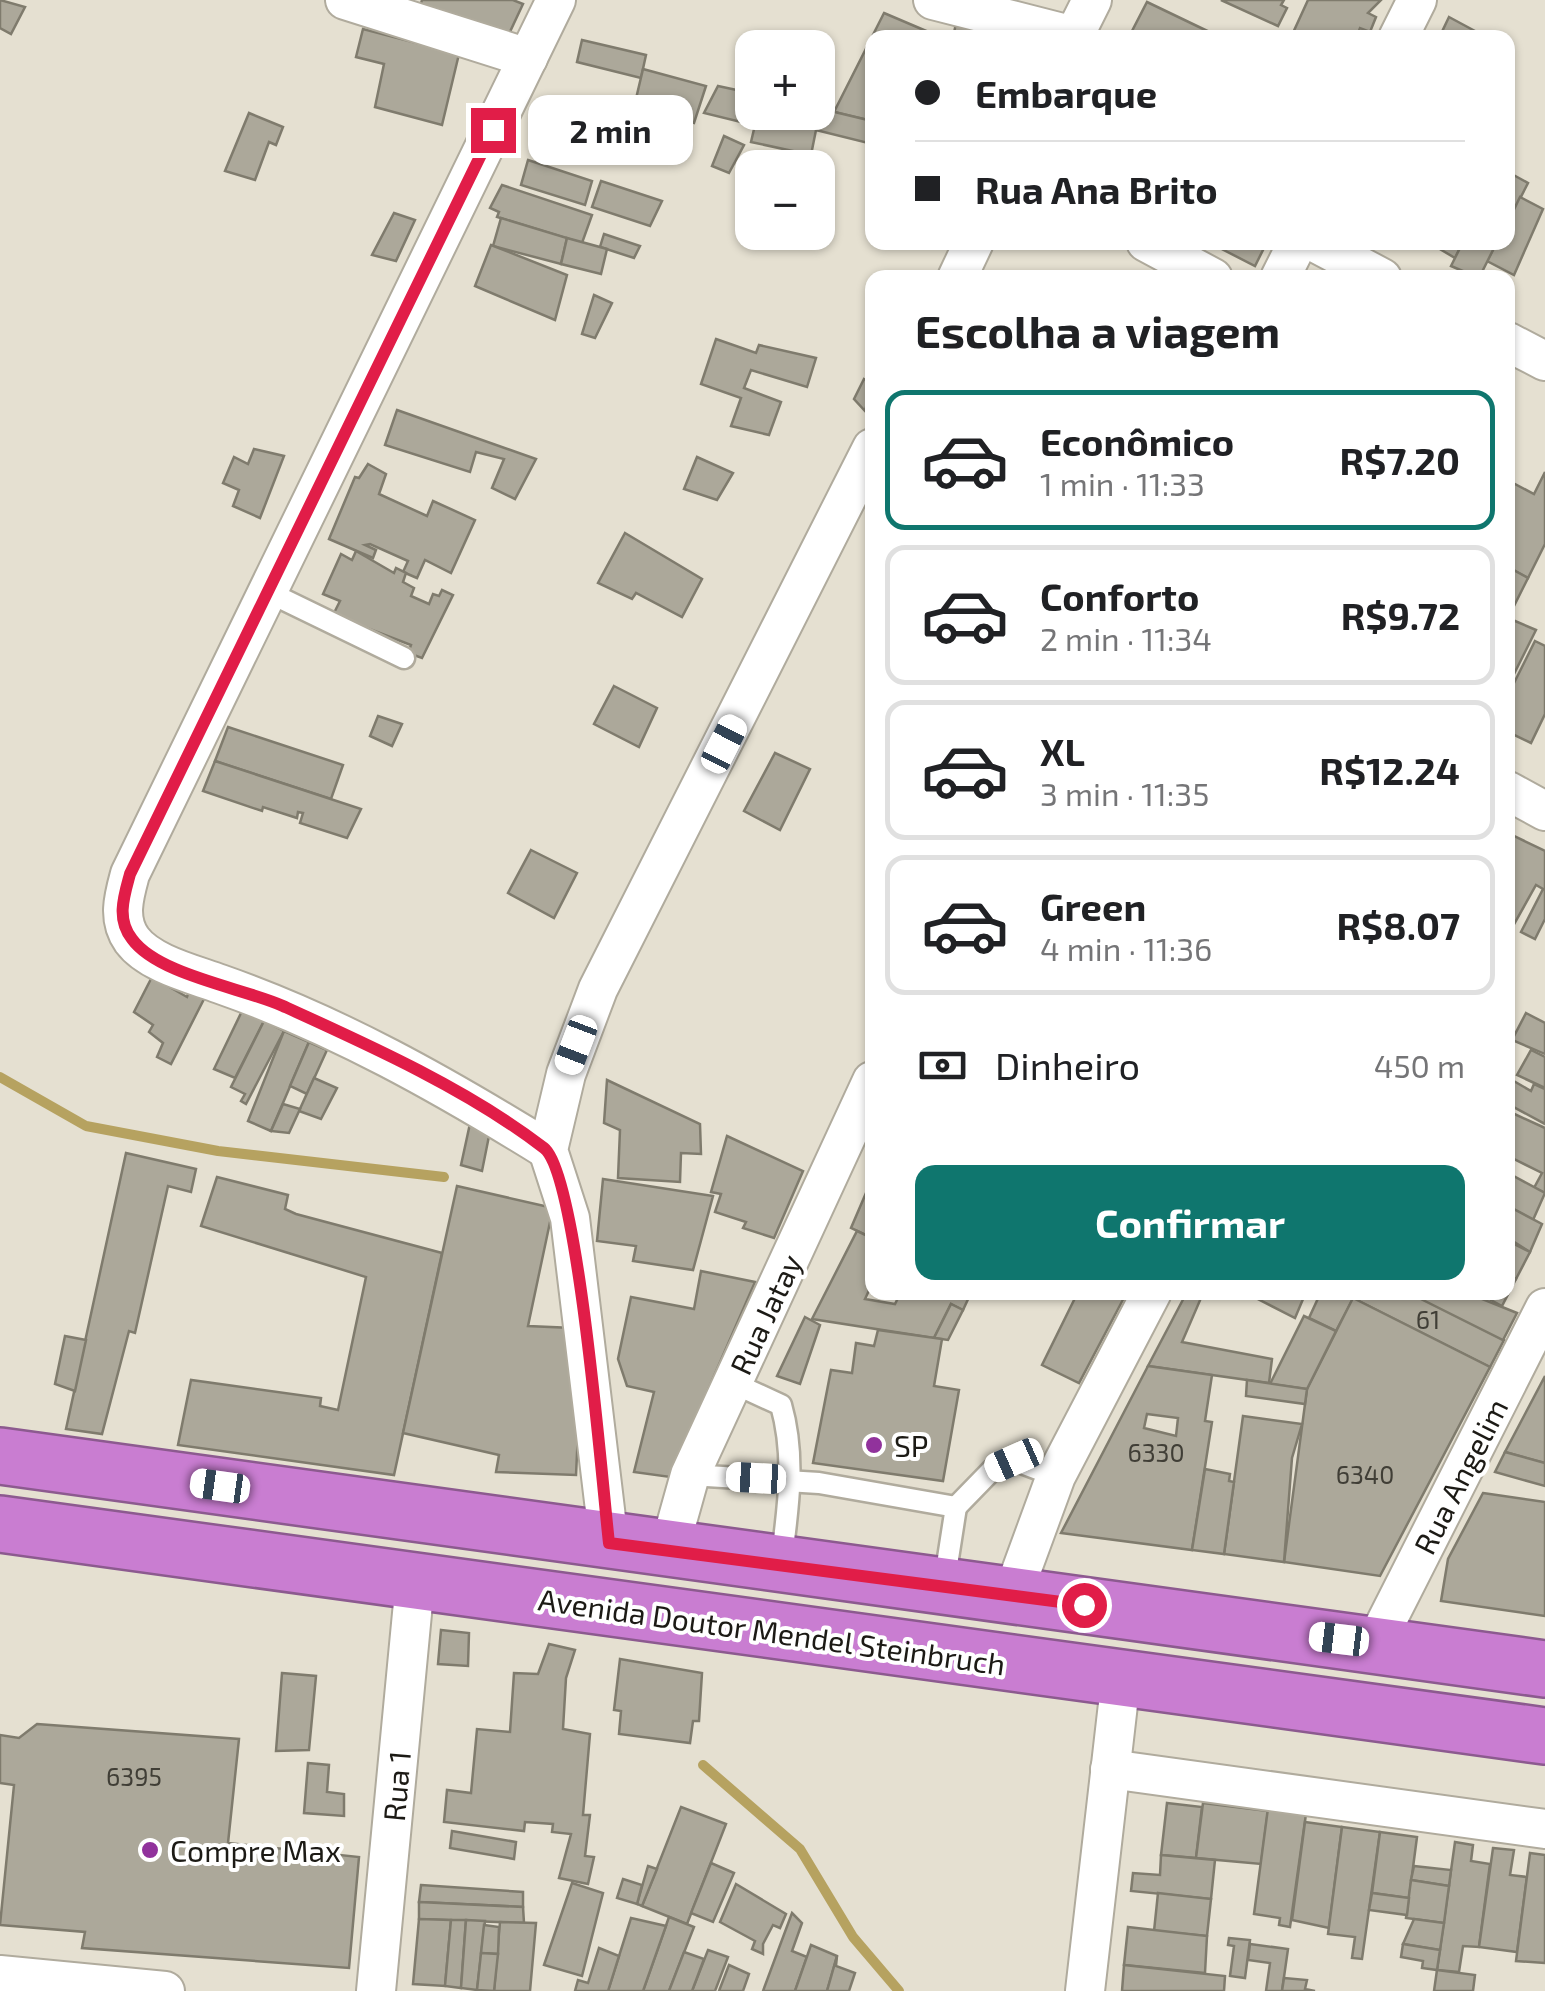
<!DOCTYPE html>
<html lang="pt">
<head>
<meta charset="utf-8">
<style>
	body { margin:0; font-family:"Exo 2",sans-serif; background:#f2f2f2; color:#202124; height:100vh; display:flex; flex-direction:column; font-size:38px; white-space:nowrap }
	* { box-sizing:border-box; margin:0 }
	p { font-size:32px; color:#757577 }
	.icon { flex:none; width:55px; height:55px; fill:none; stroke:currentColor; stroke-width:2; stroke-linecap:round; stroke-linejoin:round }
	.map { position:relative; flex:1; overflow:hidden }
	.panel { position:absolute; left:865px; top:270px; width:650px; height:1030px; display:flex; flex-direction:column; background:#fff; border-radius:20px; box-shadow:0 2px 8px #0004 }
	.panel>* { flex:none }
	.top-card { position:absolute; left:865px; top:30px; width:650px; height:220px; border-radius:20px; box-shadow:0 2px 8px #0004; display:grid; align-content:center; height:220px; padding:0 50px; background:#fff }
	.buttons { position:absolute; left:735px; top:30px; display:grid; gap:20px }
	.buttons a { display:grid; place-items:center; width:100px; height:100px; border-radius:20px; background:#fff; box-shadow:0 2px 8px #0004; font-size:50px }
	.end { position:absolute; width:45px; height:45px; margin:-22px; border:12px solid #e11d48; background:#fff; box-shadow:0 0 0 5px #fff }
	.from { border-radius:50% }
	.bubble { position:absolute; height:70px; border-radius:20px; background:#fff; box-shadow:0 2px 8px #0004; font-size:32px; font-weight:700; line-height:70px; text-align:center }
	.car { position:absolute; width:30px; height:60px; margin:-30px -15px; border-radius:12px; box-shadow:0 0 8px 2px #0007; background:linear-gradient(#fff 24%,#345 0 40%,#fff 0 76%,#345 0 86%,#fff 0) }
	.top-card b { display:flex; align-items:center; gap:35px; height:95px; font-size:38px }
	.top-card b+b { border-top:2px solid #e0e0e0 }
	.top-card i { width:25px; height:25px; background:#202124 }
	ul { padding:0; list-style:none }
	li { display:flex; align-items:center; gap:30px; height:140px; margin:0 20px 15px; padding:0 30px; border:5px solid #e0e0e0; border-radius:20px }
	li div { flex:1 }
	li b { display:block; font-size:38px }
	li em { font-style:normal; font-weight:700 }
	li.selected { border-color:#0f766e }
	li>.icon { width:90px; height:90px; stroke-width:1.5 }
	h2 { padding:0 50px; font-size:45px; line-height:120px }
	.pay { display:flex; align-items:center; gap:25px; height:110px; padding:0 50px; font-size:38px }
	.pay p { margin-inline-start:auto }
	.primary-button { display:flex; gap:20px; margin-top:auto; padding:20px 50px }
	.primary-button a { flex:1; height:115px; border-radius:20px; background:#0f766e; color:#fff; font-size:40px; font-weight:700; line-height:115px; text-align:center }
	.map>svg:first-child { display:block }
	.lines { fill:none; stroke-linecap:round; stroke-linejoin:round }
	.stream { stroke:#b6a260; stroke-width:10 }
	.building { fill:#aca89a; stroke:#7f7b6d; stroke-width:2.5; fill-rule:evenodd }
	.lane-casing { stroke:#b0ab9d; stroke-width:25 }
	.street-casing { stroke:#b0ab9d; stroke-width:42 }
	.highway-casing { stroke:#8c5a8f; stroke-width:60 }
	.lane { stroke:#fff; stroke-width:20 }
	.street { stroke:#fff; stroke-width:38 }
	.highway { stroke:#c97dd1; stroke-width:55 }
	.route { stroke:#e11d48; stroke-width:12 }
	.poi-dot { fill:#91329c; stroke:#fff; stroke-width:4 }
	.labels { text-anchor:middle; dominant-baseline:central; stroke-width:8; stroke-linejoin:round; paint-order:stroke }
	.number-label { font-size:25px; fill:#403e36 }
	.street-label { font-size:30px; fill:#1c1a15; stroke:#fff }
	.poi-label { font-size:30px; fill:#1c1a15; stroke:#fff; text-anchor:start }
</style>
</head>
<body>
<div class="map">
<svg width="1545" height="1991" viewBox="0 0 1545 1991">
	<rect width="100%" height="100%" fill="#e5e0d1"/>
	<g class="lines">
		<g class="stream">
			<polyline points="0,1077 86,1126 218,1151 444,1177"/>
			<polyline points="703,1765 800,1849 853,1937 899,1991"/>
		</g>
	</g>
	<g class="building">
		<polygon points="0,0 25,7 11,34 0,28"/>
		<polygon points="422,0 513,0 523,4 508,36 418,13"/>
		<polygon points="1221,0 1284,0 1281,5 1287,8 1278,26"/>
		<polygon points="1308,0 1381,0 1368,13 1376,17 1370,32 1360,28 1356,38 1298,38 1292,35"/>
		<polygon points="1147,2 1222,38 1140,38 1131,33"/>
		<polygon points="884,13 931,33 929,38 872,38 872,121 834,112"/>
		<polygon points="1449,17 1486,37 1487,38 1439,38"/>
		<polygon points="956,23 1009,38 953,38"/>
		<polygon points="363,29 459,54 442,125 375,107 384,64 356,57"/>
		<polygon points="582,40 646,55 641,78 577,62"/>
		<polygon points="643,69 706,86 694,123 635,103"/>
		<polygon points="718,86 746,92 744,103 752,104 749,124 704,113"/>
		<polygon points="818,108 872,121 872,144 816,130 811,155 751,142 758,112 818,112"/>
		<polygon points="249,113 283,127 276,145 269,142 255,180 225,171"/>
		<polygon points="724,136 744,145 729,173 712,166"/>
		<polygon points="528,160 592,181 585,205 521,185"/>
		<polygon points="1508,172 1528,183 1508,222"/>
		<polygon points="601,181 662,201 650,226 592,207"/>
		<polygon points="502,185 592,215 582,243 497,217 499,212 490,208"/>
		<polygon points="1520,197 1543,209 1514,275 1487,261 1497,242 1508,242 1508,222"/>
		<polygon points="394,213 415,220 396,261 372,255"/>
		<polygon points="501,218 567,238 561,264 493,246"/>
		<polygon points="604,234 640,246 634,258 600,247"/>
		<polygon points="567,238 607,249 601,274 561,264"/>
		<polygon points="1208,242 1267,242 1255,266"/>
		<polygon points="1428,242 1463,242 1455,258"/>
		<polygon points="1463,242 1497,242 1479,278 1451,266"/>
		<polygon points="491,245 567,275 555,320 475,286"/>
		<polygon points="594,295 612,303 595,338 582,334"/>
		<polygon points="716,339 756,353 759,345 816,358 807,387 751,370 744,388 781,402 769,435 731,426 741,398 701,384"/>
		<polygon points="864,379 872,383 865,411 854,399"/>
		<polygon points="397,410 536,459 515,499 492,488 504,459 476,452 470,472 385,445"/>
		<polygon points="254,449 284,456 260,518 233,506 239,490 223,483 234,457 248,464"/>
		<polygon points="697,457 733,473 717,500 684,489"/>
		<polygon points="368,464 386,474 379,494 427,516 433,501 475,520 451,573 425,560 417,578 403,572 408,561 370,544 365,545 376,550 373,558 329,539 355,477 359,478"/>
		<polygon points="1545,472 1545,544 1528,578 1508,567 1508,489 1511,482 1534,494"/>
		<polygon points="625,533 702,579 682,617 636,593 632,599 598,583"/>
		<polygon points="356,551 394,573 396,568 406,573 403,582 414,588 411,596 429,604 433,594 439,596 442,590 453,595 422,658 408,653 411,645 333,615 340,601 323,594 341,554 352,560"/>
		<polygon points="1508,567 1528,578 1508,618"/>
		<polygon points="1508,618 1536,630 1508,686"/>
		<polygon points="1535,641 1545,646 1545,714 1531,743 1508,732 1508,695"/>
		<polygon points="614,686 657,708 639,747 594,724"/>
		<polygon points="378,716 402,724 392,746 370,736"/>
		<polygon points="228,727 343,765 331,799 215,761"/>
		<polygon points="775,753 810,769 780,830 744,811"/>
		<polygon points="215,761 291,786 361,809 347,838 300,823 303,813 298,812 297,818 263,807 262,811 203,791"/>
		<polygon points="1508,833 1545,851 1545,919 1535,939 1521,932 1543,889 1536,885 1508,935"/>
		<polygon points="531,850 577,873 554,918 508,893"/>
		<polygon points="152,977 187,997 189,991 204,999 171,1064 157,1057 163,1043 149,1032 153,1025 134,1012"/>
		<polygon points="242,1011 264,1021 235,1078 214,1069"/>
		<polygon points="1526,1013 1545,1023 1545,1054 1512,1040"/>
		<polygon points="264,1021 284,1031 246,1104 241,1101 245,1094 231,1087"/>
		<polygon points="284,1031 309,1042 271,1131 248,1121"/>
		<polygon points="309,1042 327,1050 307,1094 290,1086"/>
		<polygon points="1531,1050 1545,1057 1545,1088 1517,1075"/>
		<polygon points="314,1078 337,1088 321,1119 299,1111"/>
		<polygon points="607,1080 700,1124 701,1154 681,1153 680,1182 618,1178 620,1130 604,1123"/>
		<polygon points="1512,1080 1531,1091 1534,1084 1545,1089 1545,1124 1508,1104"/>
		<polygon points="283,1104 300,1109 289,1133 271,1131"/>
		<polygon points="1508,1111 1545,1128 1545,1193 1534,1188 1542,1173 1508,1156"/>
		<polygon points="471,1119 489,1136 482,1171 461,1165"/>
		<polygon points="727,1136 803,1171 774,1238 743,1228 746,1222 715,1212 721,1194 711,1192"/>
		<polygon points="126,1153 196,1169 191,1192 168,1186 135,1333 129,1331 102,1434 66,1429"/>
		<polygon points="1508,1173 1545,1193 1533,1220 1508,1206"/>
		<polygon points="217,1177 288,1195 285,1209 296,1214 442,1253 394,1475 178,1445 191,1380 321,1398 320,1406 338,1410 366,1277 201,1226"/>
		<polygon points="603,1179 713,1196 693,1270 633,1261 636,1246 597,1241"/>
		<polygon points="872,1179 872,1238 851,1228"/>
		<polygon points="457,1186 553,1208 528,1326 573,1328 580,1390 576,1475 496,1472 499,1455 403,1433"/>
		<polygon points="1508,1206 1542,1224 1530,1252 1508,1238"/>
		<polygon points="857,1231 872,1238 872,1284 865,1299 895,1304 901,1292 959,1292 969,1297 963,1310 951,1304 934,1338 812,1319"/>
		<polygon points="1508,1241 1530,1252 1516,1279 1508,1274"/>
		<polygon points="701,1271 755,1282 670,1477 634,1472 654,1392 627,1386 618,1359 631,1297 694,1309"/>
		<polygon points="1508,1274 1516,1279 1502,1306 1476,1292 1508,1292"/>
		<polygon points="1078,1292 1127,1292 1079,1383 1042,1365"/>
		<polygon points="1187,1292 1201,1298 1182,1342 1272,1359 1269,1383 1148,1366"/>
		<polygon points="1244,1292 1306,1292 1295,1318"/>
		<polygon points="1321,1292 1354,1297 1336,1331 1309,1318"/>
		<polygon points="1408,1292 1504,1340 1490,1367 1353,1298 1356,1292"/>
		<polygon points="1422,1292 1465,1292 1517,1313 1503,1340 1419,1298"/>
		<polygon points="1353,1298 1490,1367 1380,1576 1284,1562 1307,1389"/>
		<polygon points="951,1304 963,1310 948,1340 934,1338"/>
		<polygon points="1304,1316 1336,1331 1307,1389 1270,1384"/>
		<polygon points="805,1317 820,1325 800,1384 777,1376"/>
		<polygon points="878,1330 942,1339 934,1386 959,1390 943,1481 813,1463 831,1370 852,1373 856,1343 874,1346"/>
		<polygon points="65,1336 86,1340 75,1391 55,1384"/>
		<path d="M1148,1366l64,9 -7,46 7,1 -20,128 -131,-17zM1147,1414l31,4 -2,18 -32,-8z"/>
		<polygon points="1545,1376 1545,1463 1505,1452"/>
		<polygon points="1247,1380 1307,1389 1305,1404 1246,1396"/>
		<polygon points="1243,1416 1302,1424 1292,1458 1284,1562 1224,1554"/>
		<polygon points="1505,1452 1545,1463 1545,1486 1495,1472"/>
		<polygon points="1205,1469 1230,1474 1229,1481 1234,1482 1224,1554 1192,1550"/>
		<polygon points="1483,1493 1545,1502 1545,1616 1441,1601 1448,1559"/>
		<polygon points="441,1630 469,1633 468,1666 438,1664"/>
		<polygon points="549,1644 575,1650 566,1678 563,1729 590,1734 583,1815 590,1815 585,1856 594,1857 588,1884 559,1878 571,1834 552,1832 553,1824 525,1822 524,1831 444,1822 447,1790 471,1793 477,1729 510,1732 514,1673 538,1674"/>
		<polygon points="620,1659 702,1673 699,1721 693,1721 690,1743 619,1734 621,1711 614,1710"/>
		<polygon points="282,1673 316,1676 309,1750 276,1751"/>
		<polygon points="37,1724 239,1739 228,1843 359,1857 349,1968 82,1948 85,1932 0,1925 14,1785 0,1783 0,1735 19,1738"/>
		<polygon points="308,1763 329,1765 327,1792 344,1794 344,1816 304,1813"/>
		<polygon points="1167,1803 1202,1807 1196,1858 1161,1855"/>
		<polygon points="1203,1803 1268,1811 1261,1864 1196,1858"/>
		<polygon points="681,1807 726,1824 687,1924 642,1906"/>
		<polygon points="1268,1808 1306,1814 1290,1927 1279,1925 1280,1918 1254,1914"/>
		<polygon points="1305,1822 1342,1827 1329,1928 1292,1920"/>
		<polygon points="1342,1827 1380,1832 1362,1959 1352,1958 1355,1937 1328,1934"/>
		<polygon points="452,1831 516,1842 514,1859 450,1848"/>
		<polygon points="1380,1832 1417,1837 1409,1898 1372,1893"/>
		<polygon points="1455,1842 1473,1845 1471,1861 1490,1864 1479,1947 1463,1946 1459,1972 1437,1970"/>
		<polygon points="1493,1848 1514,1850 1510,1875 1527,1877 1517,1952 1479,1947"/>
		<polygon points="1530,1853 1545,1855 1545,1963 1516,1961"/>
		<polygon points="1161,1855 1215,1860 1211,1899 1131,1891 1133,1873 1160,1875"/>
		<polygon points="711,1863 734,1873 713,1922 691,1913"/>
		<polygon points="648,1866 657,1869 642,1906 637,1904"/>
		<polygon points="1414,1866 1451,1870 1449,1886 1411,1880"/>
		<polygon points="623,1879 642,1885 637,1904 617,1898"/>
		<polygon points="1411,1880 1449,1886 1444,1923 1406,1918"/>
		<polygon points="572,1883 603,1893 582,1976 544,1965"/>
		<polygon points="736,1884 786,1914 780,1928 773,1925 763,1944 763,1954 752,1949 755,1941 720,1922"/>
		<polygon points="421,1885 523,1892 523,1907 419,1902"/>
		<polygon points="1158,1893 1211,1899 1207,1936 1154,1931"/>
		<polygon points="1372,1893 1409,1898 1407,1915 1369,1910"/>
		<polygon points="419,1902 523,1907 524,1923 419,1919"/>
		<polygon points="792,1913 802,1923 792,1951 807,1957 795,1991 763,1991"/>
		<polygon points="669,1917 694,1927 669,1991 643,1991"/>
		<polygon points="631,1918 666,1926 643,1991 608,1991"/>
		<polygon points="419,1919 451,1920 445,1986 413,1984"/>
		<polygon points="1414,1919 1444,1923 1440,1950 1403,1944"/>
		<polygon points="451,1920 466,1920 461,1988 445,1986"/>
		<polygon points="466,1920 485,1921 477,1990 461,1988"/>
		<polygon points="500,1922 536,1923 530,1991 494,1991"/>
		<polygon points="484,1925 499,1927 498,1954 481,1953"/>
		<polygon points="1128,1927 1207,1936 1205,1973 1124,1965"/>
		<polygon points="1229,1938 1250,1940 1245,1978 1230,1976 1234,1946 1228,1945"/>
		<polygon points="1250,1944 1288,1949 1282,1991 1266,1991 1270,1963 1248,1960"/>
		<polygon points="1403,1944 1440,1950 1437,1970 1422,1968 1423,1961 1401,1957"/>
		<polygon points="811,1945 837,1956 827,1991 795,1991"/>
		<polygon points="599,1948 619,1956 608,1991 575,1991 578,1980 588,1983"/>
		<polygon points="708,1950 728,1957 715,1991 692,1991"/>
		<polygon points="684,1952 704,1959 692,1991 669,1991"/>
		<polygon points="481,1953 498,1954 494,1991 477,1990"/>
		<polygon points="837,1956 836,1966 855,1973 849,1991 827,1991"/>
		<polygon points="729,1965 749,1974 743,1991 719,1991"/>
		<polygon points="1124,1965 1225,1976 1224,1991 1122,1991"/>
		<polygon points="1437,1970 1475,1975 1473,1991 1434,1991"/>
		<polygon points="1284,1978 1307,1980 1305,1989 1315,1991 1282,1991"/>
	</g>
	<g class="lines">
		<g class="lane-casing">
			<g id="lane">
				<polyline points="268,592 404,658"/>
				<path d="M733,1383l48,22c15,52 7,105 0,158"/>
				<polyline points="690,1475 819,1483 956,1507 992,1470 1014,1460 1056,1476"/>
				<polyline points="944,1584 956,1507"/>
			</g>
		</g>
		<g class="street-casing">
			<g id="street">
				<polyline points="345,0 528,58"/>
				<polyline points="933,0 1074,36"/>
				<polyline points="1073,38 1092,0"/>
				<polyline points="1398,38 1417,0"/>
				<polyline points="1146,242 1213,278"/>
				<polyline points="1314,242 1382,278"/>
				<polyline points="957,278 974,242"/>
				<polyline points="1280,278 1298,242"/>
				<polyline points="1508,342 1545,361"/>
				<polyline points="1508,791 1545,811"/>
				<path d="M548,1150c-105,-65 -211,-125 -328,-166 -27,-10 -70,-20 -88,-44 -15,-21 -8,-44 -2,-66l426,-874"/>
				<polyline points="609,1543 570,1218 548,1150 566,1074 598,989 872,448"/>
				<polyline points="669,1550 690,1475 872,1081"/>
				<polyline points="1012,1596 1056,1476 1152,1292"/>
				<polyline points="1375,1644 1545,1308"/>
				<polyline points="1110,1769 1545,1829"/>
				<polyline points="0,1975 165,1991"/>
				<polyline points="376,1991 415,1582"/>
				<polyline points="1085,1991 1121,1678"/>
			</g>
		</g>
		<g class="highway-casing">
			<g id="highway">
				<polyline points="0,1456 1545,1669"/>
				<polyline points="0,1524 1545,1736"/>
			</g>
		</g>
		<use href="#lane" class="lane"/>
		<use href="#street" class="street"/>
		<use href="#highway" class="highway"/>
	</g>
	<g class="lines">
		<path class="route" d="M493,130l-363,744c-6,22 -14,45 2,65 26,36 111,49 151,67 86,39 186,84 261,142 34,26 58,335 65,395l475,62"/>
	</g>
	<g class="poi-dot">
		<circle cx="874" cy="1445" r="10"/>
		<circle cx="150" cy="1850" r="10"/>
	</g>
	<g class="labels">
		<g class="number-label">
			<text x="1428" y="1319">61</text>
			<text x="1156" y="1452">6330</text>
			<text x="1365" y="1474">6340</text>
			<text x="134" y="1776">6395</text>
		</g>
		<g class="street-label">
			<text transform="translate(765 1314) rotate(-65)">Rua Jatay</text>
			<text transform="translate(1460 1476) rotate(-63)">Rua Angelim</text>
			<text transform="translate(772 1631) rotate(8)">Avenida Doutor Mendel Steinbruch</text>
			<text transform="translate(396 1786) rotate(-85)">Rua 1</text>
		</g>
		<g class="poi-label">
			<text x="894" y="1445">SP</text>
			<text x="170" y="1850">Compre Max</text>
		</g>
	</g>
</svg>
<div class="buttons">
<a>+</a>
<a>−</a>
</div>
<i class="end from" style="left:1084px;top:1605px"></i>
<i class="end" style="left:493px;top:130px"></i>
<div class="bubble" style="left:528px;top:95px;width:165px">2 min</div>
<i class="car" style="left:724px;top:744px;rotate:27deg"></i>
<i class="car" style="left:576px;top:1045px;rotate:201deg"></i>
<i class="car" style="left:1014px;top:1460px;rotate:246deg"></i>
<i class="car" style="left:756px;top:1478px;rotate:273deg"></i>
<i class="car" style="left:220px;top:1486px;rotate:278deg"></i>
<i class="car" style="left:1339px;top:1639px;rotate:277deg"></i>
<div class="top-card">
<b><i class="from"></i>Embarque</b>
<b><i></i>Rua Ana Brito</b>
</div>
<section class="panel">
<h2>Escolha a viagem</h2>
<ul>
<li class="selected"><svg class="icon" aria-label="car" viewBox="0 0 24 24"><path d="M5 17H2v-5l4-1 3-4h7l3 4 3 1v5h-3M9 17h6M6 11h13"/><circle cx="7" cy="17" r="2"/><circle cx="17" cy="17" r="2"/></svg><div><b>Econômico</b><p>1 min · 11:33</p></div><em>R$7.20</em></li>
<li><svg class="icon" aria-label="car" viewBox="0 0 24 24"><path d="M5 17H2v-5l4-1 3-4h7l3 4 3 1v5h-3M9 17h6M6 11h13"/><circle cx="7" cy="17" r="2"/><circle cx="17" cy="17" r="2"/></svg><div><b>Conforto</b><p>2 min · 11:34</p></div><em>R$9.72</em></li>
<li><svg class="icon" aria-label="car" viewBox="0 0 24 24"><path d="M5 17H2v-5l4-1 3-4h7l3 4 3 1v5h-3M9 17h6M6 11h13"/><circle cx="7" cy="17" r="2"/><circle cx="17" cy="17" r="2"/></svg><div><b>XL</b><p>3 min · 11:35</p></div><em>R$12.24</em></li>
<li><svg class="icon" aria-label="car" viewBox="0 0 24 24"><path d="M5 17H2v-5l4-1 3-4h7l3 4 3 1v5h-3M9 17h6M6 11h13"/><circle cx="7" cy="17" r="2"/><circle cx="17" cy="17" r="2"/></svg><div><b>Green</b><p>4 min · 11:36</p></div><em>R$8.07</em></li>
</ul>
<div class="pay"><svg class="icon" aria-label="cash" viewBox="0 0 24 24"><path d="M3 7h18v10H3z"/><circle cx="12" cy="12" r="2"/></svg>Dinheiro<p>450 m</p></div>
<div class="primary-button"><a>Confirmar</a></div>
</section>
</div>
</body>
</html>
